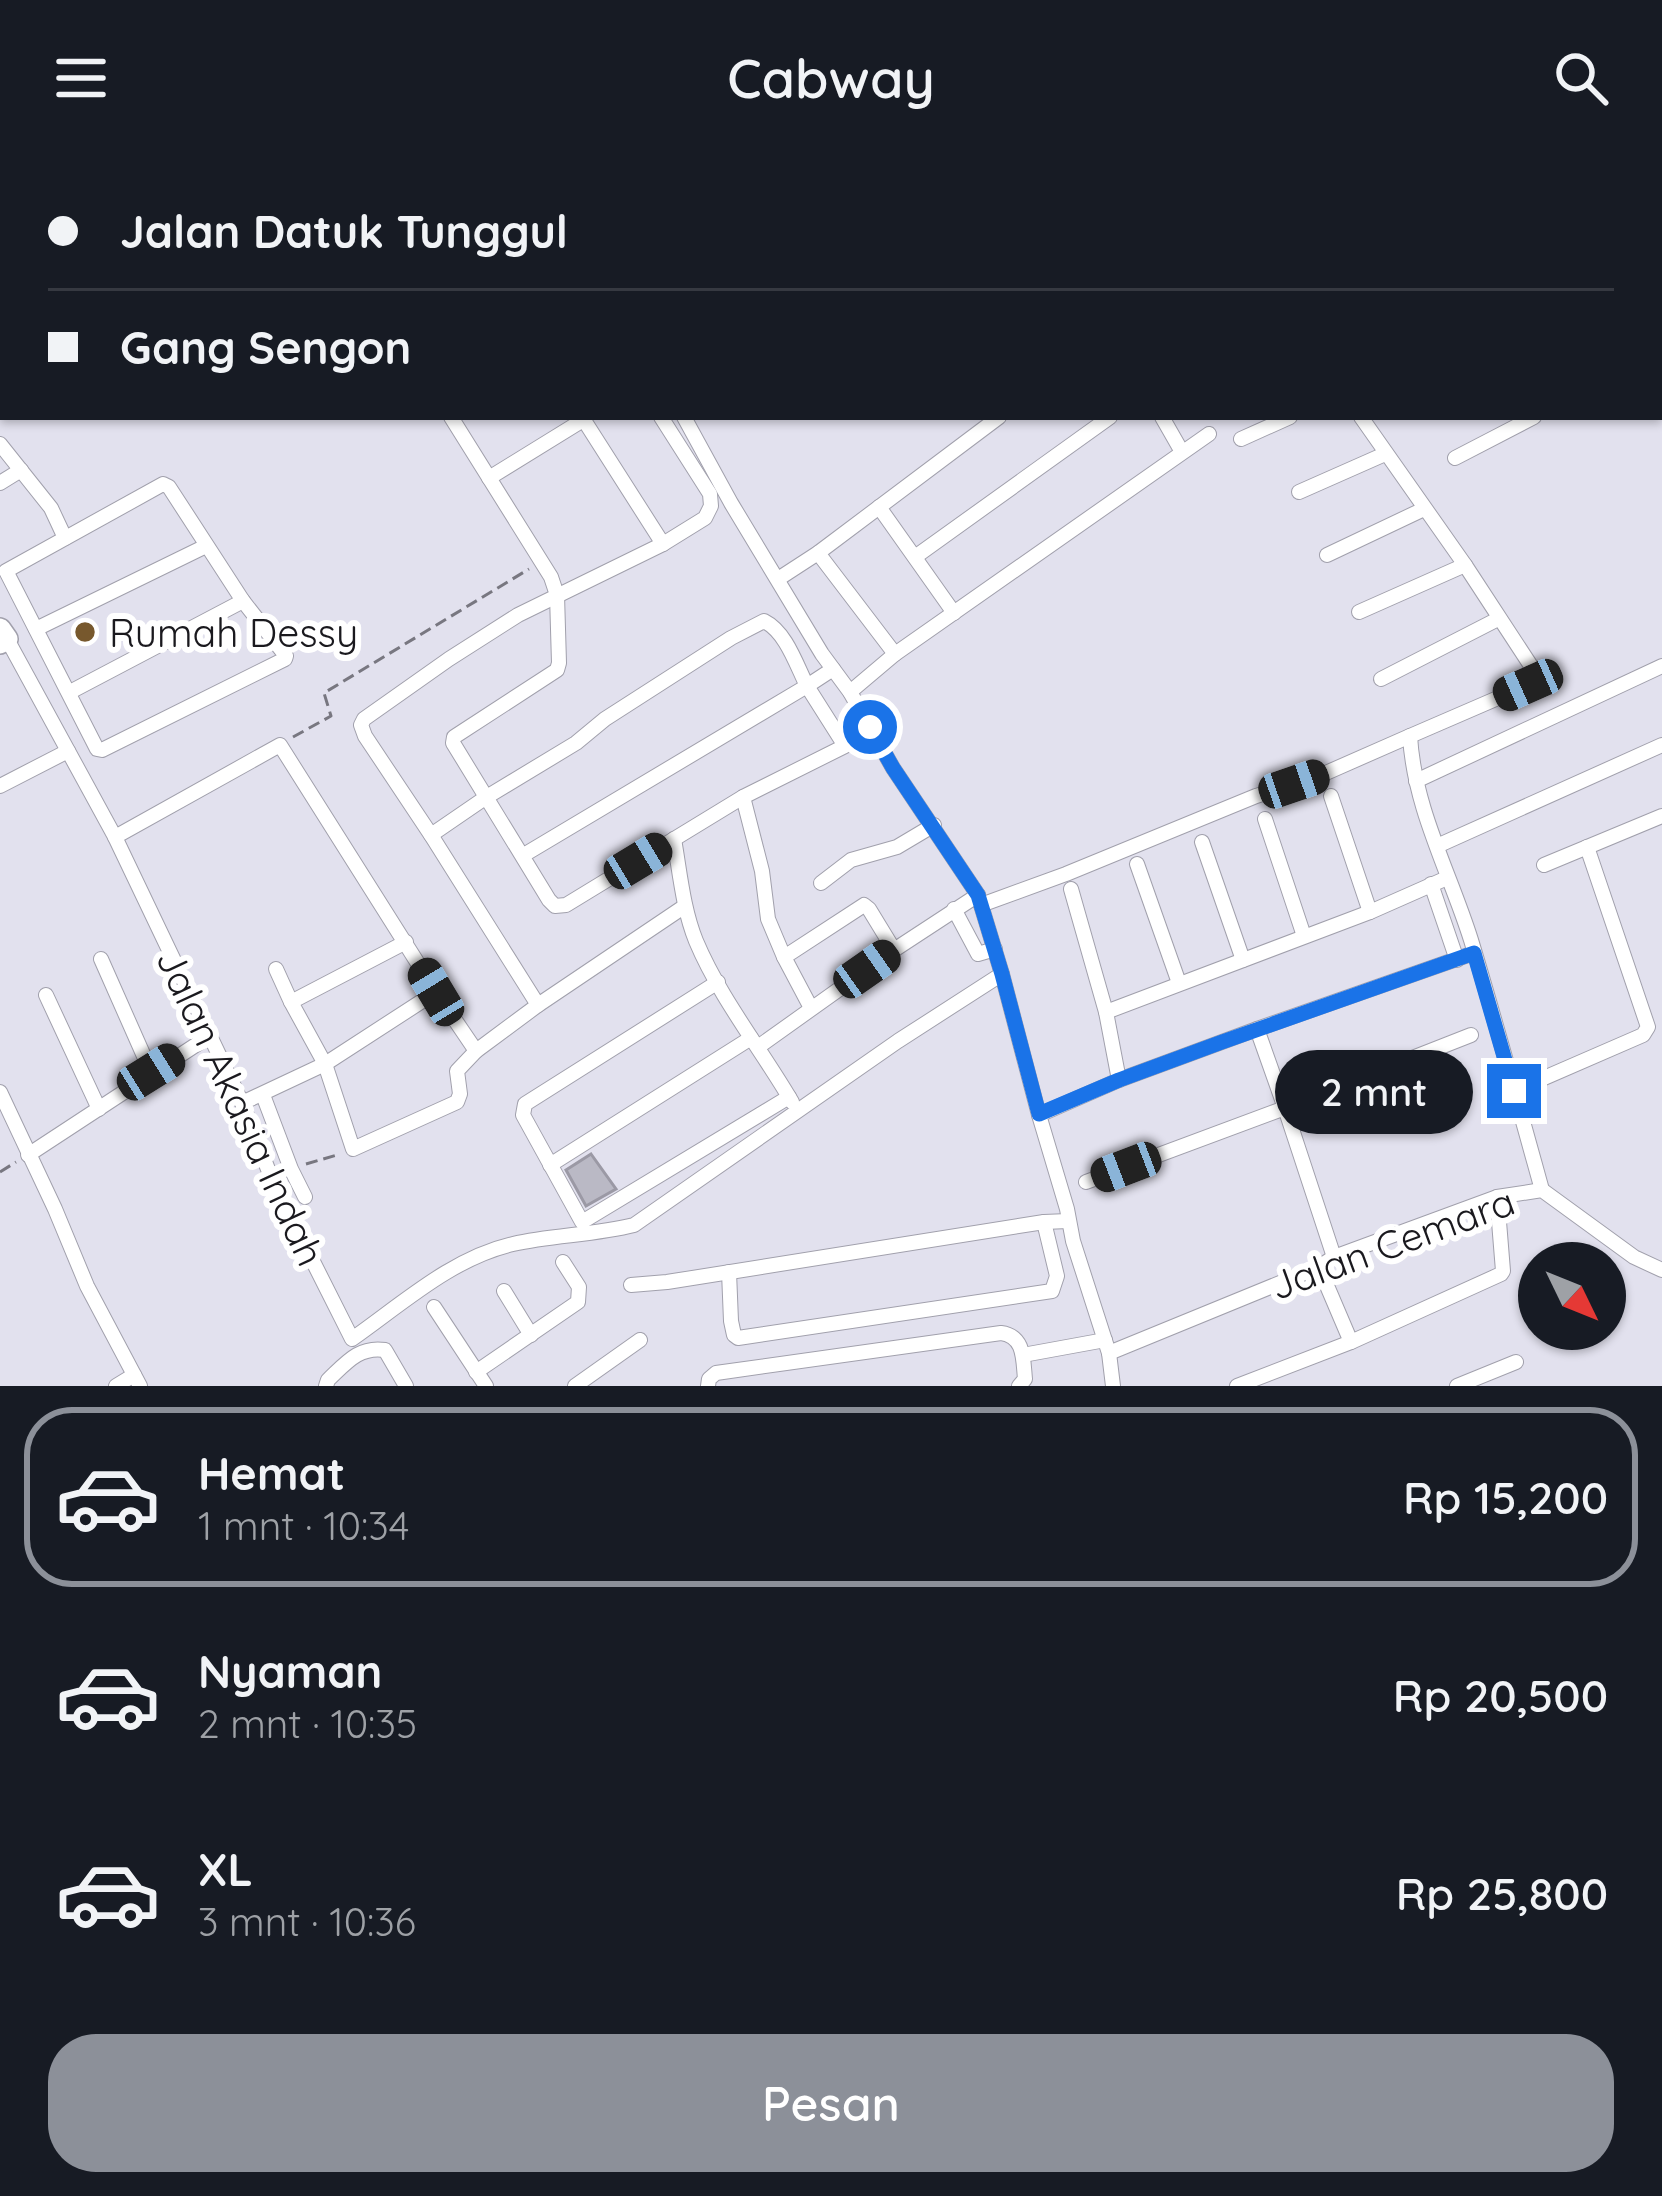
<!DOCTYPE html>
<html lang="id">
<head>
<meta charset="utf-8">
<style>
	body { margin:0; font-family:Quicksand,sans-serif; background:#20242c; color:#f1f3f6; height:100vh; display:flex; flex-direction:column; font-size:45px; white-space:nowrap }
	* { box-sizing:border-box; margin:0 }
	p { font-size:39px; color:#9ea1a6 }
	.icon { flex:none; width:66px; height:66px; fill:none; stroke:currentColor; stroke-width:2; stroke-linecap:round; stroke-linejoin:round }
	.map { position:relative; height:1230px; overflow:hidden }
	.side { display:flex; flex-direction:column; background:#171b24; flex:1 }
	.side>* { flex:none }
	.guide { position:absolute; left:0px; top:0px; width:1662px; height:264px; box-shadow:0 3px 9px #0004; display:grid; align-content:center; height:264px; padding:0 48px; background:#171b24 }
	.needle { width:78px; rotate:133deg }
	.buttons { position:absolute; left:1518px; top:1086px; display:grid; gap:24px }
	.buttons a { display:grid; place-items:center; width:108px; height:108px; border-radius:50%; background:#171b24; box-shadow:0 3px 9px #0004; font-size:60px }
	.end { position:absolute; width:54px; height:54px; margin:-27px; border:15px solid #1a73e8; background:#fff; box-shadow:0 0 0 6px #fff }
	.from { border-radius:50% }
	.bubble { position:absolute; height:84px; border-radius:42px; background:#171b24; box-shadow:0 3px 9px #0004; font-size:39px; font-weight:600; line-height:84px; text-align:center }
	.car { position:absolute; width:36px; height:72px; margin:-36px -18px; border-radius:15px; box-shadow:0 0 9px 3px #0007; background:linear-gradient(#222 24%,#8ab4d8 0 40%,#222 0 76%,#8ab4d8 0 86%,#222 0) }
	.guide b { display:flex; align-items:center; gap:42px; height:114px; font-size:45px }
	.guide b+b { border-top:3px solid #363941 }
	.guide i { width:30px; height:30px; background:#f1f3f6 }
	ul { padding:21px 0 0; list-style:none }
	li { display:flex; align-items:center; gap:36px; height:180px; margin:0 24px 18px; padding:0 24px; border:6px solid transparent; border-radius:48px }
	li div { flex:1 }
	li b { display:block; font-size:45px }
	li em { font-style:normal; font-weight:600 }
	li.on { border-color:#8c9099 }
	li>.icon { width:108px; height:108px; stroke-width:1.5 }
	.cta { display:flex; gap:24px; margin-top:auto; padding:24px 48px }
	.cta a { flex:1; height:138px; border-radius:48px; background:#8c9099; color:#fff; font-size:48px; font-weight:600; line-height:138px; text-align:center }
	header { display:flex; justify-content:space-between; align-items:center; height:156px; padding:0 48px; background:#171b24; font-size:54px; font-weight:600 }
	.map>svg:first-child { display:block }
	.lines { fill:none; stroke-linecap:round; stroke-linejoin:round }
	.stream { stroke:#a495ef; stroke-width:4.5 }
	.building { fill:#bab9c5; stroke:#9b99a5; stroke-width:3 }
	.street-casing { stroke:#a1a0ac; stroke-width:16 }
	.primary-casing { stroke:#a1a0ac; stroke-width:24 }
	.path { stroke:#787780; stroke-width:3; stroke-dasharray:12 6; stroke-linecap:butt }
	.street { stroke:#fff; stroke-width:14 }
	.primary { stroke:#fff; stroke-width:21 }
	.route { stroke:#1a73e8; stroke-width:15 }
	.poi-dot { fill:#77582d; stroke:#fff; stroke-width:4.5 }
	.labels { text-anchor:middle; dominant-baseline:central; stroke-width:12; stroke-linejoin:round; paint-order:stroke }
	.poi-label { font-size:39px; fill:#1a191e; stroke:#fff; text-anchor:start }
	.street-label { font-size:39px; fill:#1a191e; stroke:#fff }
</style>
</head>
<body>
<header><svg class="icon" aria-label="menu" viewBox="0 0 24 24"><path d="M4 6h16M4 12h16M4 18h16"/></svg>Cabway<svg class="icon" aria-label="search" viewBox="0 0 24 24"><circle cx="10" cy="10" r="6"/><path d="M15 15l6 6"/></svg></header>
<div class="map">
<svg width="1662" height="1230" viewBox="0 0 1662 1230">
	<rect width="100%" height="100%" fill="#e2e1ee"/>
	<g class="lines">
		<g class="stream">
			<polyline points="283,3 288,0"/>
			<polyline points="0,176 3,174"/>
		</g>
	</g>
	<polygon class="building" points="591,998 616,1033 586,1050 566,1014"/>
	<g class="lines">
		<g class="street-casing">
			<g id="street">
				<polyline points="423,0 425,3"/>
				<polyline points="525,0 527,3"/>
				<polyline points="607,0 609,3"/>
				<polyline points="774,0 776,3"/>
				<polyline points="859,0 861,3"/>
				<polyline points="936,0 938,3"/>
				<polyline points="668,3 673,0"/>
				<polyline points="747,3 752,0"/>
				<polyline points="1609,3 1617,0"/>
				<polyline points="1659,49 1662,47"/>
				<polyline points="0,58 3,57"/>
				<polyline points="1659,141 1662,145"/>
				<polyline points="451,261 551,421 557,439 559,507 557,514 454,581 453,587 549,744 555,750 566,749 743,641 845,590 807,530 522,700"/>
				<polyline points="582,261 663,388"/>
				<polyline points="684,261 731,347 822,498 850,536 893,612 978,739 1002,818 1039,959 1067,1053 1073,1085 1109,1197 1113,1230"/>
				<polyline points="1162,261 1182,296"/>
				<path d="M1361,261l104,148 68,104 1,8 -6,8 -118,51c4,72 40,137 61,204 25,83 48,167 71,250"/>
				<polyline points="1241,283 1290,261"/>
				<polyline points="0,288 51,352 65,382"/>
				<polyline points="1455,302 1534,261"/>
				<polyline points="489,322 583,264"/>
				<polyline points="0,327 21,314"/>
				<polygon points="163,328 169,331 243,445 286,500 285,503 102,594 97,593 6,415"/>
				<polyline points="1299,336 1385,298"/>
				<polyline points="879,351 954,457"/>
				<polyline points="818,397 895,498 1209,278"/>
				<polyline points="1327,399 1424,353"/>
				<polyline points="915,401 1110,261"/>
				<polyline points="778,423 818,397 999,261"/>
				<polyline points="1359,456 1465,409"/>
				<polyline points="36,473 206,390"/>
				<path d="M7,483l108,198 127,266 31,79 79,157c50,-35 100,-81 161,-95 40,-9 82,-9 121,-19l264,-184 104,-67"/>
				<polyline points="1381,523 1498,463"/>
				<polyline points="70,536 243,445"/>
				<polyline points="850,536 895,498"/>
				<polyline points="1416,625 1662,510"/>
				<polyline points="0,630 68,595"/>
				<polyline points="1331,640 1370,756"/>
				<polyline points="743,641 762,715 768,763 784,801"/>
				<polyline points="1265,663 1304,780"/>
				<path d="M431,679l54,-37 91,-55 29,-24 126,-81 33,-17c22,11 32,43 43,65l26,-17"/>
				<polyline points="115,681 280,589 436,836 325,908 242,947"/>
				<path d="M674,683c6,34 9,70 22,102 24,57 65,108 96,161"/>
				<polyline points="1202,686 1243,804"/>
				<polyline points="1437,690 1662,589"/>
				<polyline points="1137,708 1179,827"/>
				<polyline points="1544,709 1662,660"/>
				<polyline points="821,727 851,704 897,691 934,669"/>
				<polyline points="1431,728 1457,804"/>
				<polyline points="1071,733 1106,856 1119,924"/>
				<polyline points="981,749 1066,718 1256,640 1319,620 1410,580"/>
				<polyline points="954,753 978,798 995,793"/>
				<polyline points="406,786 291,846 325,908 353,993 457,946 460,938 457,915 476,895"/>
				<polyline points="101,803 151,916"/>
				<polyline points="276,813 291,846"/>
				<polyline points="718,826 525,948 523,959 582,1066 789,941"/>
				<polyline points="436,836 476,895 538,849 685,750"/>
				<polyline points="46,839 99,953"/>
				<polyline points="538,849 431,679 365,580 361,569 364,563 449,503 518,459 663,388 705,362 711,350 710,338 661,261"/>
				<polyline points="811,852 784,801 792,796 864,749 869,753 894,794"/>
				<polyline points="1106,856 1370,756 1447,722"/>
				<polyline points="1257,873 1285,952 1471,879"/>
				<polyline points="758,891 894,794 978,739"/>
				<polyline points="1514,935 1643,879 1648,871 1587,691"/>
				<polyline points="0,936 55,1053 87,1130 140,1230"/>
				<polyline points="263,939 291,1013 305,1041"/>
				<polyline points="1039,959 1119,924 1257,873 1474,797"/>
				<polyline points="28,999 211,879"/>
				<polyline points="550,1009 751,882"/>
				<polyline points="1086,1026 1285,952 1334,1101"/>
				<polyline points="1319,1111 1351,1186"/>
				<polyline points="729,1116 731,1165 734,1179 738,1182 1052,1135 1057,1120 1044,1066"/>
				<polyline points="631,1129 667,1126 1044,1066 1068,1065"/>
				<polyline points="504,1135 531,1179"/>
				<polyline points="434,1151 486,1230"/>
				<polyline points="1109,1197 1319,1111 1334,1101 1497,1041 1542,1034 1634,1101 1662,1114"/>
				<polyline points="1023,1199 1105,1184"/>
				<polyline points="476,1216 578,1146 579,1131 563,1106"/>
				<polyline points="116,1230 134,1219"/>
				<path d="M326,1230l2,-6c18,-17 31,-34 57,-30l21,36"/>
				<polyline points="575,1230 640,1184"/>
				<path d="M708,1230l1,-7 7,-6 285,-40c24,3 22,27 24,46l-6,7"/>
				<polyline points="1237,1230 1351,1186 1501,1118 1503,1115 1497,1041"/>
				<polyline points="1457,1230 1516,1206"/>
			</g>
		</g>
		<g class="primary-casing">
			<g id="primary">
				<polyline points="299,3 303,0"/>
				<polyline points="0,191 3,189"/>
				<polyline points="0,473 7,483 0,487"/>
			</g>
		</g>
		<g class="path">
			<polyline points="293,581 331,560 324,537 529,413"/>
			<polyline points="306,1008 337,999"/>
			<polyline points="0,1016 16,1006"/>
		</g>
		<use href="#street" class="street"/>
		<use href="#primary" class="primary"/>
	</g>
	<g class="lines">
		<polyline class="route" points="870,571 893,612 978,739 1002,818 1039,958 1119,924 1222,886 1474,797 1514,935"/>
	</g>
	<circle class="poi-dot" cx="85" cy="476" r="12"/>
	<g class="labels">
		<g class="poi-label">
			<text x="109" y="476">Rumah Dessy</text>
		</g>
		<g class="street-label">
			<text transform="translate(241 951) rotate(65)">Jalan Akasia Indah</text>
			<text transform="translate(1392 1087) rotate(-20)">Jalan Cemara</text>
		</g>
	</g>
</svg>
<div class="buttons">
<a><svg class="needle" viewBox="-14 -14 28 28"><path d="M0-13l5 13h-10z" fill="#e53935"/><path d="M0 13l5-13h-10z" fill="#9ea1a6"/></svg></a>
</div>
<i class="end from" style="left:870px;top:571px"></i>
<i class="end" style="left:1514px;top:935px"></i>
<div class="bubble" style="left:1275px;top:894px;width:198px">2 mnt</div>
<i class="car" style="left:1528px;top:529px;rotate:246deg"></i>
<i class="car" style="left:1294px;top:628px;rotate:71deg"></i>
<i class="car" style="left:638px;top:705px;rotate:59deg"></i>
<i class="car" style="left:867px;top:813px;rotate:55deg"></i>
<i class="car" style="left:436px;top:836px;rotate:329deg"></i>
<i class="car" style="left:151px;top:916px;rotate:58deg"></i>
<i class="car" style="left:1126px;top:1011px;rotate:249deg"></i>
<div class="guide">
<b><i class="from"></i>Jalan Datuk Tunggul</b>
<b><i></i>Gang Sengon</b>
</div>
</div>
<section class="side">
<ul>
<li class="on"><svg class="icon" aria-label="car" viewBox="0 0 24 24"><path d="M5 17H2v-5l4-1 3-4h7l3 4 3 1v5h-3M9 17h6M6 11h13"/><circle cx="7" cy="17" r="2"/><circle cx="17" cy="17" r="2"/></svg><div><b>Hemat</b><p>1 mnt · 10:34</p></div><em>Rp 15,200</em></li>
<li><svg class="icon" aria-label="car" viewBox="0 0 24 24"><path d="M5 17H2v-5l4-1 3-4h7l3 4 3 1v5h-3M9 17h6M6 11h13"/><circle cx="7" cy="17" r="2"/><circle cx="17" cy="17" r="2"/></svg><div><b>Nyaman</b><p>2 mnt · 10:35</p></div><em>Rp 20,500</em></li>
<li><svg class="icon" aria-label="car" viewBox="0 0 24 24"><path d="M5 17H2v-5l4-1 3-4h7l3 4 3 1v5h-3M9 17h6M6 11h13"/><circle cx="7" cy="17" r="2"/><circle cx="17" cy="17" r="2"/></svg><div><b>XL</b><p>3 mnt · 10:36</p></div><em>Rp 25,800</em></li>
</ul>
<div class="cta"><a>Pesan</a></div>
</section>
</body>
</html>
